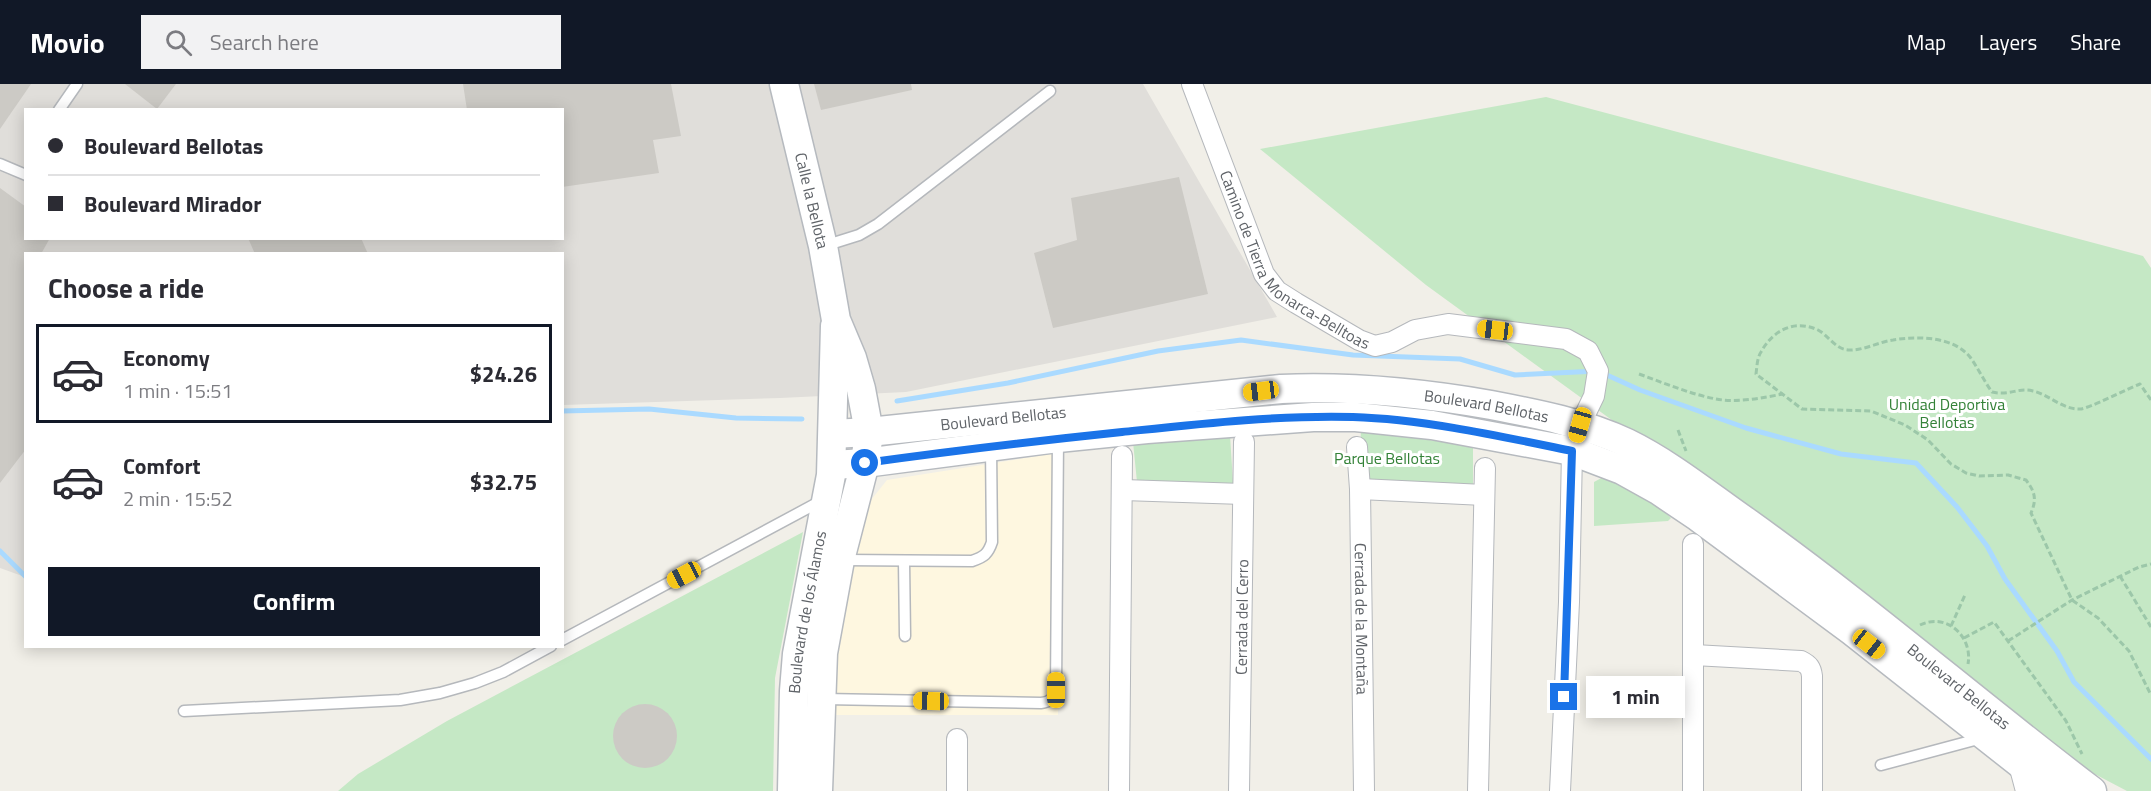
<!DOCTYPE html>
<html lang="en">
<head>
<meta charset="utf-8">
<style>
	body { margin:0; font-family:"Titillium Web",sans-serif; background:#f2f2f3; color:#2b2b33; height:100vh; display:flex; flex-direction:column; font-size:22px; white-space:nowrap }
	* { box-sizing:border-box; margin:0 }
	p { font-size:20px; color:#7c7c81 }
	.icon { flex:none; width:33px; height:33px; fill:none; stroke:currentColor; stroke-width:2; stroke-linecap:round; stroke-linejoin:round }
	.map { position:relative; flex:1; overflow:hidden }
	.sheet { position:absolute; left:24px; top:168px; width:540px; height:396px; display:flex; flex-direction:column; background:#fff; border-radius:0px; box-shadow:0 3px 15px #0003 }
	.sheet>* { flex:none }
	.top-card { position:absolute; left:24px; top:24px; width:540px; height:132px; border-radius:0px; box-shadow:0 3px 15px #0003; display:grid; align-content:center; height:132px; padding:0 24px; background:#fff }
	.end { position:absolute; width:27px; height:27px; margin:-14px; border:8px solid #1a73e8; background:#fff; box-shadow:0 0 0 3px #fff }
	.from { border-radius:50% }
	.bubble { position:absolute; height:42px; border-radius:0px; background:#fff; box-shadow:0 3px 15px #0003; font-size:20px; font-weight:700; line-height:42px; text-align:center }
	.car { position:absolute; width:18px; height:36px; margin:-18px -9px; border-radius:8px; box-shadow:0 0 4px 2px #0007; background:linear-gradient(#f5c518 24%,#345 0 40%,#f5c518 0 76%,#345 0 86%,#f5c518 0) }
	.top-card b { display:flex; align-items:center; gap:21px; height:57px; font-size:22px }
	.top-card b+b { border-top:2px solid #e1e1e2 }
	.top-card i { width:15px; height:15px; background:#2b2b33 }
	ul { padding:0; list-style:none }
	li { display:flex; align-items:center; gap:18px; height:99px; margin:0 12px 9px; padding:0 12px; border:3px solid transparent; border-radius:0px }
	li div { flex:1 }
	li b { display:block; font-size:22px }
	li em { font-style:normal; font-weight:700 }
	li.selected { border-color:#111827 }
	li>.icon { width:54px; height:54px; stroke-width:1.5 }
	h2 { padding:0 24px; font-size:27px; line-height:72px }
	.button { display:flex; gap:12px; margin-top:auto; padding:12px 24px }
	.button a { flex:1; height:69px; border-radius:0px; background:#111827; color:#fff; font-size:24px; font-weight:700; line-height:69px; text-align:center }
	header { display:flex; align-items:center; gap:36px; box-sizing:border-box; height:84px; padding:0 30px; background:#111827; color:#fff }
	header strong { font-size:28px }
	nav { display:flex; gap:33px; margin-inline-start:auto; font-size:21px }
	.search { width:420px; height:54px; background:#f2f2f3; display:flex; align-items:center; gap:15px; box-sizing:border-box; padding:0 21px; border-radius:0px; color:#7c7c81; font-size:22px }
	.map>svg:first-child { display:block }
	.commercial { fill:#fef7e0 }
	.industrial { fill:#e0deda; fill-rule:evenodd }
	.green { fill:#c5e8c5 }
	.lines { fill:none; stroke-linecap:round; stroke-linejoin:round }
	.stream { stroke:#aadaff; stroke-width:5 }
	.building { fill:#cccac5 }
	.lane-casing { stroke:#b5b8bc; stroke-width:13 }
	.street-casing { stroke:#b5b8bc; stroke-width:22 }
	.secondary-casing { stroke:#b6babf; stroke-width:31 }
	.path { stroke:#9cc7a9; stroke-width:3; stroke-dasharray:6 3; stroke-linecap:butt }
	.lane { stroke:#fff; stroke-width:10 }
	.street { stroke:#fff; stroke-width:20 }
	.secondary { stroke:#fff; stroke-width:28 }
	.route { stroke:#1a73e8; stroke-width:8 }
	.labels { text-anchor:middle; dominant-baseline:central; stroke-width:6; stroke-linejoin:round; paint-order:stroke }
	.street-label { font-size:16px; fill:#5f6368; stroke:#fff }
	.park-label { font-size:16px; fill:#348238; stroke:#fff }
</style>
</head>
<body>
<header>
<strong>Movio</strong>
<div class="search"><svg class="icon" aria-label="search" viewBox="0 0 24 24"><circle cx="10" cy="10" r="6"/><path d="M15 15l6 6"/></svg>Search here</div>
<nav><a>Map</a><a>Layers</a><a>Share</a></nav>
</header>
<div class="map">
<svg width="2151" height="707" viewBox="0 0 2151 707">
	<rect width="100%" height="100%" fill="#f1efe8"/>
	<polygon class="commercial" points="1063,368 1058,631 834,631 831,563 853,455 871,416 887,396"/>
	<path class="industrial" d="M0,0h1143l134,233 -371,75 -126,6 -217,7 -1,-151h-536l-1,323 -25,-9zM26,26h536v128h-536z"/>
	<g class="green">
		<polygon points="1546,13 2143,172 2151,184 2151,707 2127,707 2047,665 1806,477 1426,201 1260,65"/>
		<polygon points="1361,345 1473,363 1473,402 1359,398"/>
		<polygon points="1230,351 1233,399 1137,398 1133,358"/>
		<polygon points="1607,391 1663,426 1671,434 1668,437 1594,442 1594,398"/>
		<polygon points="803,448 775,594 773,707 338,707 358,690 447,637"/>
	</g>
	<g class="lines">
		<g class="stream">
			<polyline points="897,317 1008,299 1158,267 1241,256 1353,271 1460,275 1515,291 1598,287 1640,306 1746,344 1841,370 1916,379 1957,423 1987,462 2005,495 2057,567 2074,598 2151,675"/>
			<polyline points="562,327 649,325 736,334 802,335"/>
			<polyline points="0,467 26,493"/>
		</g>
	</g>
	<g class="building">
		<polygon points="0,0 31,0 0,45"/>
		<polygon points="125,0 176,0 157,25"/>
		<polygon points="463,0 671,0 681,52 653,56 659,89 562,103 562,26 467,26"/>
		<polygon points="814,0 911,0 912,6 821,26"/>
		<polygon points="1179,93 1208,210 1053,244 1034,169 1077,156 1071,114"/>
		<polygon points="0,104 26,123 26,154 50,154 41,170 26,170 26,365 0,399"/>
		<polygon points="248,154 361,154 368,170 255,170"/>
		<circle cx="645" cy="652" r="32"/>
	</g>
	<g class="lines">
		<g class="lane-casing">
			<g id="lane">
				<polyline points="59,26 77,0"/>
				<polyline points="0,80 26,91"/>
				<polyline points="824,162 859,151 878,140 1050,7"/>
				<path d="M843,476l129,1c12,-4 16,-7 20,-19l-1,-95"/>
				<polyline points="904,477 905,552"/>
				<polyline points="562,556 821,417"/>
				<path d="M824,615l217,4c9,-1 12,-4 15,-13l2,-252"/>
				<polyline points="184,627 400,616 440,609 475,599 503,588 551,562"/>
				<polyline points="1881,681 1982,654"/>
			</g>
		</g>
		<g class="street-casing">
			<g id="street">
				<path id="s1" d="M1192,0l72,190 13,17 19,12 63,37 16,6 17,-4 23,-12 33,-6 118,15 22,12 10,20 -4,25 -14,29 -8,26 -3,151 -9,189"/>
				<path id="s2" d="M1357,363l3,42 4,302"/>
				<polyline points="1360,405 1484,411"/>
				<polyline points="1123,406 1243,410"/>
				<path d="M1694,571l107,6c8,4 10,7 11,15v115"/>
				<polyline points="2018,677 2026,707"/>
				<polyline points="957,707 957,655"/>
				<polyline points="1119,707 1122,372"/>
				<path id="s3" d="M1239,707l5,-349"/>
				<polyline points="1478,707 1485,384"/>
				<polyline points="1693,707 1693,460"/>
			</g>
		</g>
		<g class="secondary-casing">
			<g id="secondary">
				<path id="s4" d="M784,0l39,162 13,74 16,38 9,31 8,43 -4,31 -25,97 -17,93 -5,138"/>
				<path id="s5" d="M833,350l36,-2 412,-43c71,-3 141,4 210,16 47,9 93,18 136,38 43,21 82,53 121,80 119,85 228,180 344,268"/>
				<polyline points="832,381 865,379 1058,354 1147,345 1313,333 1356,333 1432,341 1572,367 1622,386 1658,406 1698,433 1852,547 2055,707"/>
				<path id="s6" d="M792,707l2,-100 3,-37 34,-179 4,-149"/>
			</g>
		</g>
		<g class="path">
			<path d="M1639,290c25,9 51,20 77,25 21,4 46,-1 67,-5"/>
			<path d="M2151,316l-11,-16c-11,4 -52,25 -60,25 -17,1 -32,-15 -47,-18 -14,-4 -23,5 -41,1 -8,-11 -14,-24 -22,-35 -17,-21 -53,-21 -77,-17 -15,2 -30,11 -45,10 -13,-1 -20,-15 -30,-20 -23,-11 -45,0 -57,22 -4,6 -4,15 -5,22l46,35 69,2 34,14 23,15 23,24 15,9 13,3 29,-1 18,5c9,12 11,19 5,33l41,87 26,18 31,33 22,44"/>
			<polyline points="1678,346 1686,367"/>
			<polyline points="2120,492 2151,543"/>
			<path d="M1920,541c27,-13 53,12 48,39"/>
			<polyline points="1951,542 1965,511"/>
			<polyline points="1964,554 1994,538 2066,637 2082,670"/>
			<polyline points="2008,557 2072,516 2139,483 2151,480"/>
		</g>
		<use href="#lane" class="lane"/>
		<use href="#street" class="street"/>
		<use href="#secondary" class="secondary"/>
	</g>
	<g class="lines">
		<path class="route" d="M865,379c86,-12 171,-22 257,-31 76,-8 154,-17 231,-15 70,2 151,20 219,34l-8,246"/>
	</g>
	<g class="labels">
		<g class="street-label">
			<text stroke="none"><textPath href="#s4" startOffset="120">Calle la Bellota</textPath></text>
			<text stroke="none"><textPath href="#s1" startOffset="212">Camino de Tierra Monarca-Belltoas</textPath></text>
			<text stroke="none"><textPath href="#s5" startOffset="657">Boulevard Bellotas</textPath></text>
			<text stroke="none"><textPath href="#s5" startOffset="171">Boulevard Bellotas</textPath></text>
			<text stroke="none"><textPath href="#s6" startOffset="180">Boulevard de los Álamos</textPath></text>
			<text stroke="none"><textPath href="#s3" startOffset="174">Cerrada del Cerro</textPath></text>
			<text stroke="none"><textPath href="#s2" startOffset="172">Cerrada de la Montaña</textPath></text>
			<text stroke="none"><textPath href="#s5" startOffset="1215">Boulevard Bellotas</textPath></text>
		</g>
		<g class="park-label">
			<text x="1947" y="320">Unidad Deportiva<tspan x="1947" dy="18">Bellotas</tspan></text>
			<text x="1387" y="374">Parque Bellotas</text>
		</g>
	</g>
</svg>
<i class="end from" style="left:865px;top:379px"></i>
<i class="end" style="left:1564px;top:613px"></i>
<div class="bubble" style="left:1586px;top:592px;width:99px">1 min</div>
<i class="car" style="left:1495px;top:246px;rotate:277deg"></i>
<i class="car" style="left:1261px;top:307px;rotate:263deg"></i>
<i class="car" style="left:1580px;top:341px;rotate:196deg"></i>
<i class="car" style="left:684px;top:491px;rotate:242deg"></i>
<i class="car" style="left:1869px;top:560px;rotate:128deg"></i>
<i class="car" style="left:1056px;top:606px;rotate:0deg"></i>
<i class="car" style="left:931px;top:617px;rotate:271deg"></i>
<div class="top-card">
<b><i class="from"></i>Boulevard Bellotas</b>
<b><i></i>Boulevard Mirador</b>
</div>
<section class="sheet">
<h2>Choose a ride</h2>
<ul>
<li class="selected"><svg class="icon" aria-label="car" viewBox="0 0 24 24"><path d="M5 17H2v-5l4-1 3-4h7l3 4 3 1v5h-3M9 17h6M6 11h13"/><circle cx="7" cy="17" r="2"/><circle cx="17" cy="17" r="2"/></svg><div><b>Economy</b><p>1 min · 15:51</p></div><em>$24.26</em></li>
<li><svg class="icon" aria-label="car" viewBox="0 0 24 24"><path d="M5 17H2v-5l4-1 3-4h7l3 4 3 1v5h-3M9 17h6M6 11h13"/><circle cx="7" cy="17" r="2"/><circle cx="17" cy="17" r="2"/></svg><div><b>Comfort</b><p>2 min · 15:52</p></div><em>$32.75</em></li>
</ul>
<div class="button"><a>Confirm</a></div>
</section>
</div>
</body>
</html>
